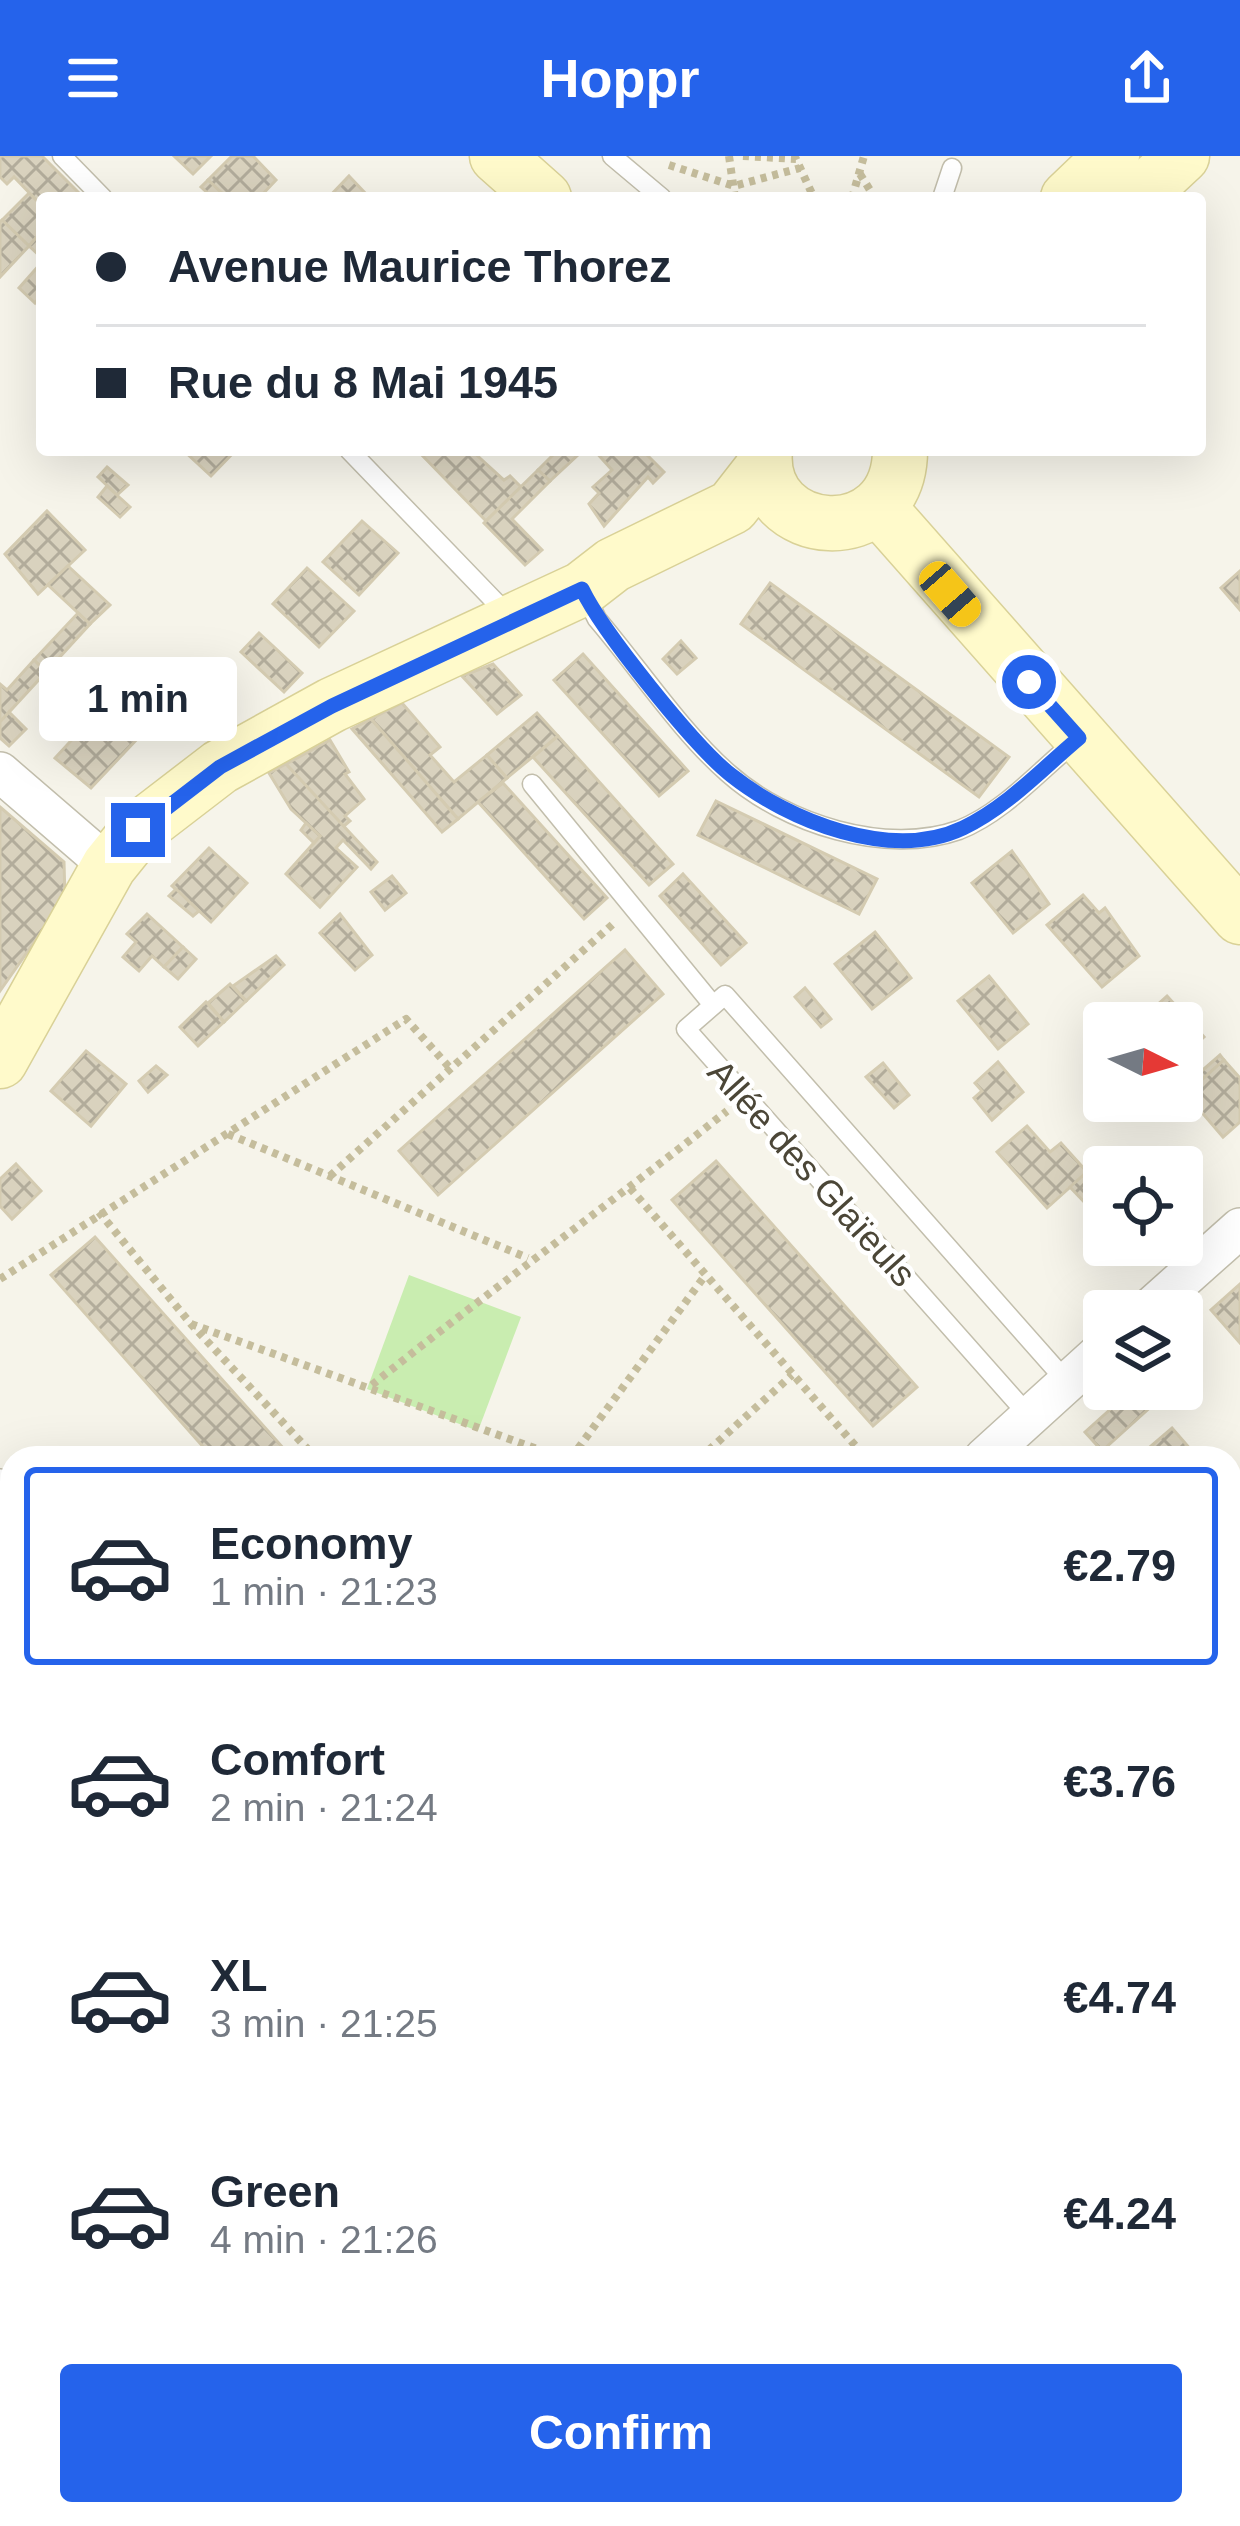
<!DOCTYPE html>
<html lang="en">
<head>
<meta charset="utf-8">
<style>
	body { margin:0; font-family:Arial,sans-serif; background:#f6f6f7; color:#1f2937; height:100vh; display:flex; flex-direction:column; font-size:45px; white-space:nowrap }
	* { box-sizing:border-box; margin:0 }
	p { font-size:39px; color:#747a83 }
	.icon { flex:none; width:66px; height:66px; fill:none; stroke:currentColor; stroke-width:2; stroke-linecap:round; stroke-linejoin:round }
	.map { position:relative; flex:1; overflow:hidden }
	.drawer { position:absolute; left:0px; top:1290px; width:1242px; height:1080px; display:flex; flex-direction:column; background:#fff; border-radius:36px 36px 0 0; box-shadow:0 12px 48px #0002 }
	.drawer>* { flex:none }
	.banner { position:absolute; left:36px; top:36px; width:1170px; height:264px; border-radius:12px; box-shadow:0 12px 48px #0002; display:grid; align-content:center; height:264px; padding:0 60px; background:#fff }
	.needle { width:78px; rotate:95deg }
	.tools { position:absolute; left:1083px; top:846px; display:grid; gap:24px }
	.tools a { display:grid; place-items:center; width:120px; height:120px; border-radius:12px; background:#fff; box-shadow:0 12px 48px #0002; font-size:60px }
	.end { position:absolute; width:54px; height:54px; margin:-27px; border:15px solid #2563eb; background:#fff; box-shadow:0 0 0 6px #fff }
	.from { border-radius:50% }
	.bubble { position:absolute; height:84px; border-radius:12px; background:#fff; box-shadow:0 12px 48px #0002; font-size:39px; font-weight:600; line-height:84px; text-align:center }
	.car { position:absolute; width:36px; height:72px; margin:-36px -18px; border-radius:15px; box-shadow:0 0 9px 3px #0007; background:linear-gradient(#f5c518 24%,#345 0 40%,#f5c518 0 76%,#345 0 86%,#f5c518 0) }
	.banner b { display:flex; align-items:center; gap:42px; height:114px; font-size:45px }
	.banner b+b { border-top:3px solid #e0e1e3 }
	.banner i { width:30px; height:30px; background:#1f2937 }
	ul { padding:21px 0 0; list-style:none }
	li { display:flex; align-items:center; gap:36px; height:198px; margin:0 24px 18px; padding:0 36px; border:6px solid transparent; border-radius:12px }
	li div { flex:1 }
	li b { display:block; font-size:45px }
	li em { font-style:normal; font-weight:600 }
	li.on { border-color:#2563eb }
	li>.icon { width:108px; height:108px; stroke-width:1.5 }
	.cta { display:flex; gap:24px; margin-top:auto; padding:24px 60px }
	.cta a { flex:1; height:138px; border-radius:12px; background:#2563eb; color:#fff; font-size:48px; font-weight:600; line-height:138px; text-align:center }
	header { display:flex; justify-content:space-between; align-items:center; height:156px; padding:0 60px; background:#2563eb; color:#fff; font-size:54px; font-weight:600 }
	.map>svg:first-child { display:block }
	.green { fill:#c9edb0 }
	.building { fill:url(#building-cross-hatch); stroke:#d4cbb1; stroke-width:3 }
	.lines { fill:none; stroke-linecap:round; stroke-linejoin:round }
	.lane-casing { stroke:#c2beac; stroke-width:21 }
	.street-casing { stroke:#c2beac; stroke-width:42 }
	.secondary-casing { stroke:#d9d197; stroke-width:57 }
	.path { stroke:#c5bd9c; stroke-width:8; stroke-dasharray:6 6; stroke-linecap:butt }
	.lane { stroke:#fff; stroke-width:18 }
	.street { stroke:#fff; stroke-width:39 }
	.secondary { stroke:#fffacb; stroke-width:54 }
	.route { stroke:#2563eb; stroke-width:15 }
	.labels { text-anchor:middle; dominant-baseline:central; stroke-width:9; stroke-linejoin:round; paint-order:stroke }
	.street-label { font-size:36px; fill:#4b4637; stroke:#fff }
</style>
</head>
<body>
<header><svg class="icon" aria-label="menu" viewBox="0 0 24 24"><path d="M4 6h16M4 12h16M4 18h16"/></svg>Hoppr<svg class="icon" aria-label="share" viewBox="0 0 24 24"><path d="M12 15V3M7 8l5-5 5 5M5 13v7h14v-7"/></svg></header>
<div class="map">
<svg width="1240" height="2370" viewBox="0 0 1240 2370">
	<defs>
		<pattern id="building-cross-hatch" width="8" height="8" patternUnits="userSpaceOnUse" patternTransform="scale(3)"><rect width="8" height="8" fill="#d9d2be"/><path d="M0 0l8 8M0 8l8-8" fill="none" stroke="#b2ac9b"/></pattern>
	</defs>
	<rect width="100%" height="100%" fill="#f6f4ea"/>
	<polygon class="green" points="409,1119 521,1161 478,1275 367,1233"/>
	<g class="building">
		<polygon points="0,0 42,0 79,37 74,42 42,42 42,50 14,21 7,28 0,21"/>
		<polygon points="174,0 211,0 193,18"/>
		<polygon points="232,0 253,0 276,24 259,42 227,42 208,24"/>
		<polygon points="349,20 367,39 328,42"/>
		<polygon points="208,24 227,42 213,42 201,31"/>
		<polygon points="29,37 42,50 42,75 29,90 2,64"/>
		<polygon points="2,64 29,90 0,121 0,66"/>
		<polygon points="42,75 42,102 29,90"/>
		<polygon points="42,106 42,138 35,147 19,132"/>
		<polygon points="183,294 236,294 211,320"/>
		<polygon points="417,294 471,294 504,324 510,320 521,331 486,365"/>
		<polygon points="558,294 580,297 550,325 538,314"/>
		<polygon points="594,294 642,294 664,316 653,327 648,321 604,370 589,348 599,337 593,331 612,314"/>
		<polygon points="107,311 128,329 117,339 98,321"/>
		<polygon points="538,314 550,325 512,363 542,394 525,409 484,367"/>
		<polygon points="107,330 130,351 120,361 98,341"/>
		<polygon points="47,355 85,394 38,438 5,398"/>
		<polygon points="362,365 398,397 359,439 323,406"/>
		<polygon points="68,410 110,449 90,468 48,429"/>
		<polygon points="307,412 354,455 319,491 273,448"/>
		<polygon points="1240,415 1240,454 1221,432"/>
		<polygon points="770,427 1009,601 979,641 741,468"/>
		<polygon points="78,457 90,468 46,516 34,504"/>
		<polygon points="259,477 302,517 284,536 241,496"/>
		<polygon points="681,485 696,502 677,518 663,503"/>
		<polygon points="583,498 688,615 659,640 554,524"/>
		<polygon points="34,504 46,516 0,566 0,528 7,534"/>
		<polygon points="493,508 521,539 497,558 462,520"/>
		<polygon points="402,547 440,591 430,599 454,626 487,599 507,622 458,663 371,563"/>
		<polygon points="103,550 138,582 91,632 55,602"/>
		<polygon points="9,556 26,573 9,590 0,582 0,566"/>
		<polygon points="537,557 558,580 507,622 487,599"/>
		<polygon points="371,563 458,663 442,676 352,573"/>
		<polygon points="558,580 673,708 649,729 533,601"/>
		<polygon points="330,584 349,616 345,618 364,643 345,660 350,665 343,671 286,608"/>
		<polygon points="286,608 377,706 371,713 343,684 336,692 357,711 320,751 286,718 320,680 291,653 269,617"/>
		<polygon points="503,627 607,742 584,763 478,646"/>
		<polygon points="716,645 877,723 859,758 698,679"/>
		<polygon points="0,651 64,706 65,742 0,835"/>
		<polygon points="306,667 320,680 314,687 301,674"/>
		<polygon points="209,692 247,727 211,766 172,730"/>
		<polygon points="1012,695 1049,748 1013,777 972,727"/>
		<polygon points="683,718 746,787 721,809 660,740"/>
		<polygon points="392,720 406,737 385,754 371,736"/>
		<polygon points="176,733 199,755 193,760 169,740"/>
		<polygon points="1083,739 1099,757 1105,752 1139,800 1102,831 1047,769"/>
		<polygon points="147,758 183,791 164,811 152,800 139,815 123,801 136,786 127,778"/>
		<polygon points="340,758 372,799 355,814 320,777"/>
		<polygon points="875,776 911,822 872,853 835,808"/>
		<polygon points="183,791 196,803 178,823 164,811"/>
		<polygon points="625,794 663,838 438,1039 399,995"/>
		<polygon points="276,800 284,809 246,845 233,830"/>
		<polygon points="989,820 1028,868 998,893 958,845"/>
		<polygon points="230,828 246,845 224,866 208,847"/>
		<polygon points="805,832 831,863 821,871 795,841"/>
		<polygon points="1167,840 1204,881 1182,901 1182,867 1137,867"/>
		<polygon points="206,846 224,866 198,890 180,871"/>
		<polygon points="86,895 126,928 91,970 51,935"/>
		<polygon points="1220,899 1224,904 1186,938 1182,932"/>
		<polygon points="1224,904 1240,922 1240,966 1223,981 1186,938"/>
		<polygon points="998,906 1023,936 992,964 974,942 982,935 975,927"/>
		<polygon points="883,907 909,939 894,952 866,921"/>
		<polygon points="156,910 167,919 148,936 139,925"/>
		<polygon points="1027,970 1050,996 1061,987 1087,1016 1047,1052 997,996"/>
		<polygon points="1114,992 1131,1011 1104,1011 1104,1031 1086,1048 1070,1031"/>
		<polygon points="716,1005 917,1231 873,1270 672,1044"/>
		<polygon points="16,1008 41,1035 12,1063 0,1050 0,1023"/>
		<polygon points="95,1081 292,1302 213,1302 51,1119"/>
		<polygon points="1240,1128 1240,1187 1211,1154"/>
		<polygon points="1133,1233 1140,1233 1154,1248 1102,1295 1085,1276"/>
		<polygon points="1172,1272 1198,1302 1137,1302"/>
		<polygon points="0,1374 12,1387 12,1508 0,1519"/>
		<polygon points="1230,1626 1240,1637 1240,1656 1230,1665"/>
		<polygon points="1240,1915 1240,1944 1236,1947 1230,1940 1230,1924"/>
		<polygon points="0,2057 12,2071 0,2083"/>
		<polygon points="11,2085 12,2147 3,2156 0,2095"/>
		<polygon points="1230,2205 1240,2217 1240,2225 1230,2234"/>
		<polygon points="0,2323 12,2335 12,2358 34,2359 22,2370 0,2370"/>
		<polygon points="194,2358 243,2358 229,2370 204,2370"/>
		<polygon points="265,2358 256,2370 242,2359 243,2358"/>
		<polygon points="396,2358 434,2358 445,2370 384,2370"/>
		<polygon points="662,2358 716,2358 726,2370 644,2370"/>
		<polygon points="740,2358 753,2370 726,2370"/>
		<polygon points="743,2358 775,2358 761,2370"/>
	</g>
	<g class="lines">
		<g class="lane-casing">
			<g id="lane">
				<polyline points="62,0 103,42"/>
				<polyline points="612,0 662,42"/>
				<polyline points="942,42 952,12"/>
				<polyline points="349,294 508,459"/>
				<path d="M584,437l13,26c41,48 84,113 131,154 57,51 158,83 231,57 44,-17 81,-60 117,-89"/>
				<polyline points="532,628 713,849"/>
				<polyline points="1030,1261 686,873 725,839 1067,1226"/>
			</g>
		</g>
		<g class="street-casing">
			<g id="street">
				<polyline points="0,616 109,710"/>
				<polyline points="1147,1155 1240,1072"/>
				<polyline points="984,1302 1104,1193"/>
				<polyline points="0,1333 12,1346"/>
				<polyline points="1230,1535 1240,1526"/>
				<polyline points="1230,1764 1240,1776"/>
				<polyline points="0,1980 12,1969"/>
				<polyline points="1230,2302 1240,2293"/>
				<polyline points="289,2370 303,2358"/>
				<polyline points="1155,2370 1168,2358"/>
			</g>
		</g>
		<g class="secondary-casing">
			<g id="secondary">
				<polyline points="497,0 544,42"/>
				<polyline points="1068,42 1112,0"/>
				<polyline points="1137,42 1182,0"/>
				<path d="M765,294c-9,92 135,103 135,0"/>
				<polyline points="878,351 1240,761"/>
				<polyline points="0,905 109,710 138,674 220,611 332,549 582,433 613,409 732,351 764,310"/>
				<polyline points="0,2255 12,2268"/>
				<polyline points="99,2358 111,2370"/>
			</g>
		</g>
		<g class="path">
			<polyline points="729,0 735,42"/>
			<polyline points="743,0 796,3 814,42"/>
			<polyline points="669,9 734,30 800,12"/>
			<polyline points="860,18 875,42"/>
			<polyline points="852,42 864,0"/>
			<polyline points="228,978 528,1102"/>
			<polyline points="330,1020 613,768"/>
			<polyline points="630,1032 866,1302"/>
			<polyline points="99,1056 191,1168 316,1302"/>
			<polyline points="0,1123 406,863 449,911"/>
			<polyline points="191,1168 562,1302"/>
			<path d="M372,1229c117,-94 238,-181 355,-274"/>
			<polyline points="571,1302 704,1121"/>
			<polyline points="700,1302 792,1219"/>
		</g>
		<use href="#lane" class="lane"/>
		<use href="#street" class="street"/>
		<use href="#secondary" class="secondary"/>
	</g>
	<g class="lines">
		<path class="route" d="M138,674l82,-63 112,-61 250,-117c20,42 112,157 149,186 58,46 160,87 232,53 44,-21 79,-59 116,-90l-50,-56"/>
	</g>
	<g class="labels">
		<g class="street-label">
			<text transform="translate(812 1017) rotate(48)">Allée des Glaïeuls</text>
		</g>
	</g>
</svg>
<div class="tools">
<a><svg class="needle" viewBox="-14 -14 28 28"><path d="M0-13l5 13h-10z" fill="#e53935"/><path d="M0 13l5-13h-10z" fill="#747a83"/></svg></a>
<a><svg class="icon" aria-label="locate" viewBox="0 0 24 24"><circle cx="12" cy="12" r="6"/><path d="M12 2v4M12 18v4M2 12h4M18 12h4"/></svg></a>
<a><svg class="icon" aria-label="layers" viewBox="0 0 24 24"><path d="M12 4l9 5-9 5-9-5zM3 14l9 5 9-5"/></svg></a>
</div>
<i class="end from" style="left:1029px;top:526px"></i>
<i class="end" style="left:138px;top:674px"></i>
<div class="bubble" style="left:39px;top:501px;width:198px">1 min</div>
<i class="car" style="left:950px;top:438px;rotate:139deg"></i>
<div class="banner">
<b><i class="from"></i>Avenue Maurice Thorez</b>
<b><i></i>Rue du 8 Mai 1945</b>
</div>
<section class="drawer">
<ul>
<li class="on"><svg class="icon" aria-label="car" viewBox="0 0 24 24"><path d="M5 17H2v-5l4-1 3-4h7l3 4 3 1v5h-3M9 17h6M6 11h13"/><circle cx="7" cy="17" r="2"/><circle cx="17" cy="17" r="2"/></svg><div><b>Economy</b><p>1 min · 21:23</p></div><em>€2.79</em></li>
<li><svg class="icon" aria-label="car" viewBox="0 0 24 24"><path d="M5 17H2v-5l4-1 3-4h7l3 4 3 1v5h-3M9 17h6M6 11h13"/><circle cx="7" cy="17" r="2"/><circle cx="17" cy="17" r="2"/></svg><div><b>Comfort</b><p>2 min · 21:24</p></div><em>€3.76</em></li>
<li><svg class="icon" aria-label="car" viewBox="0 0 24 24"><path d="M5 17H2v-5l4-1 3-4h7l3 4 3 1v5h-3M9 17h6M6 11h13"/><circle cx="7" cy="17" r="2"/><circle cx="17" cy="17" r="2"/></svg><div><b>XL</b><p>3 min · 21:25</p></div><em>€4.74</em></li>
<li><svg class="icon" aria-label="car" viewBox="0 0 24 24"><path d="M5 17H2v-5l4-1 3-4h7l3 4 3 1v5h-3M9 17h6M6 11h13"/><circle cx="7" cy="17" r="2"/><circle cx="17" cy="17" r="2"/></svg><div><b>Green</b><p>4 min · 21:26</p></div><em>€4.24</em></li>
</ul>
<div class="cta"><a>Confirm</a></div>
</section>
</div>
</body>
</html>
